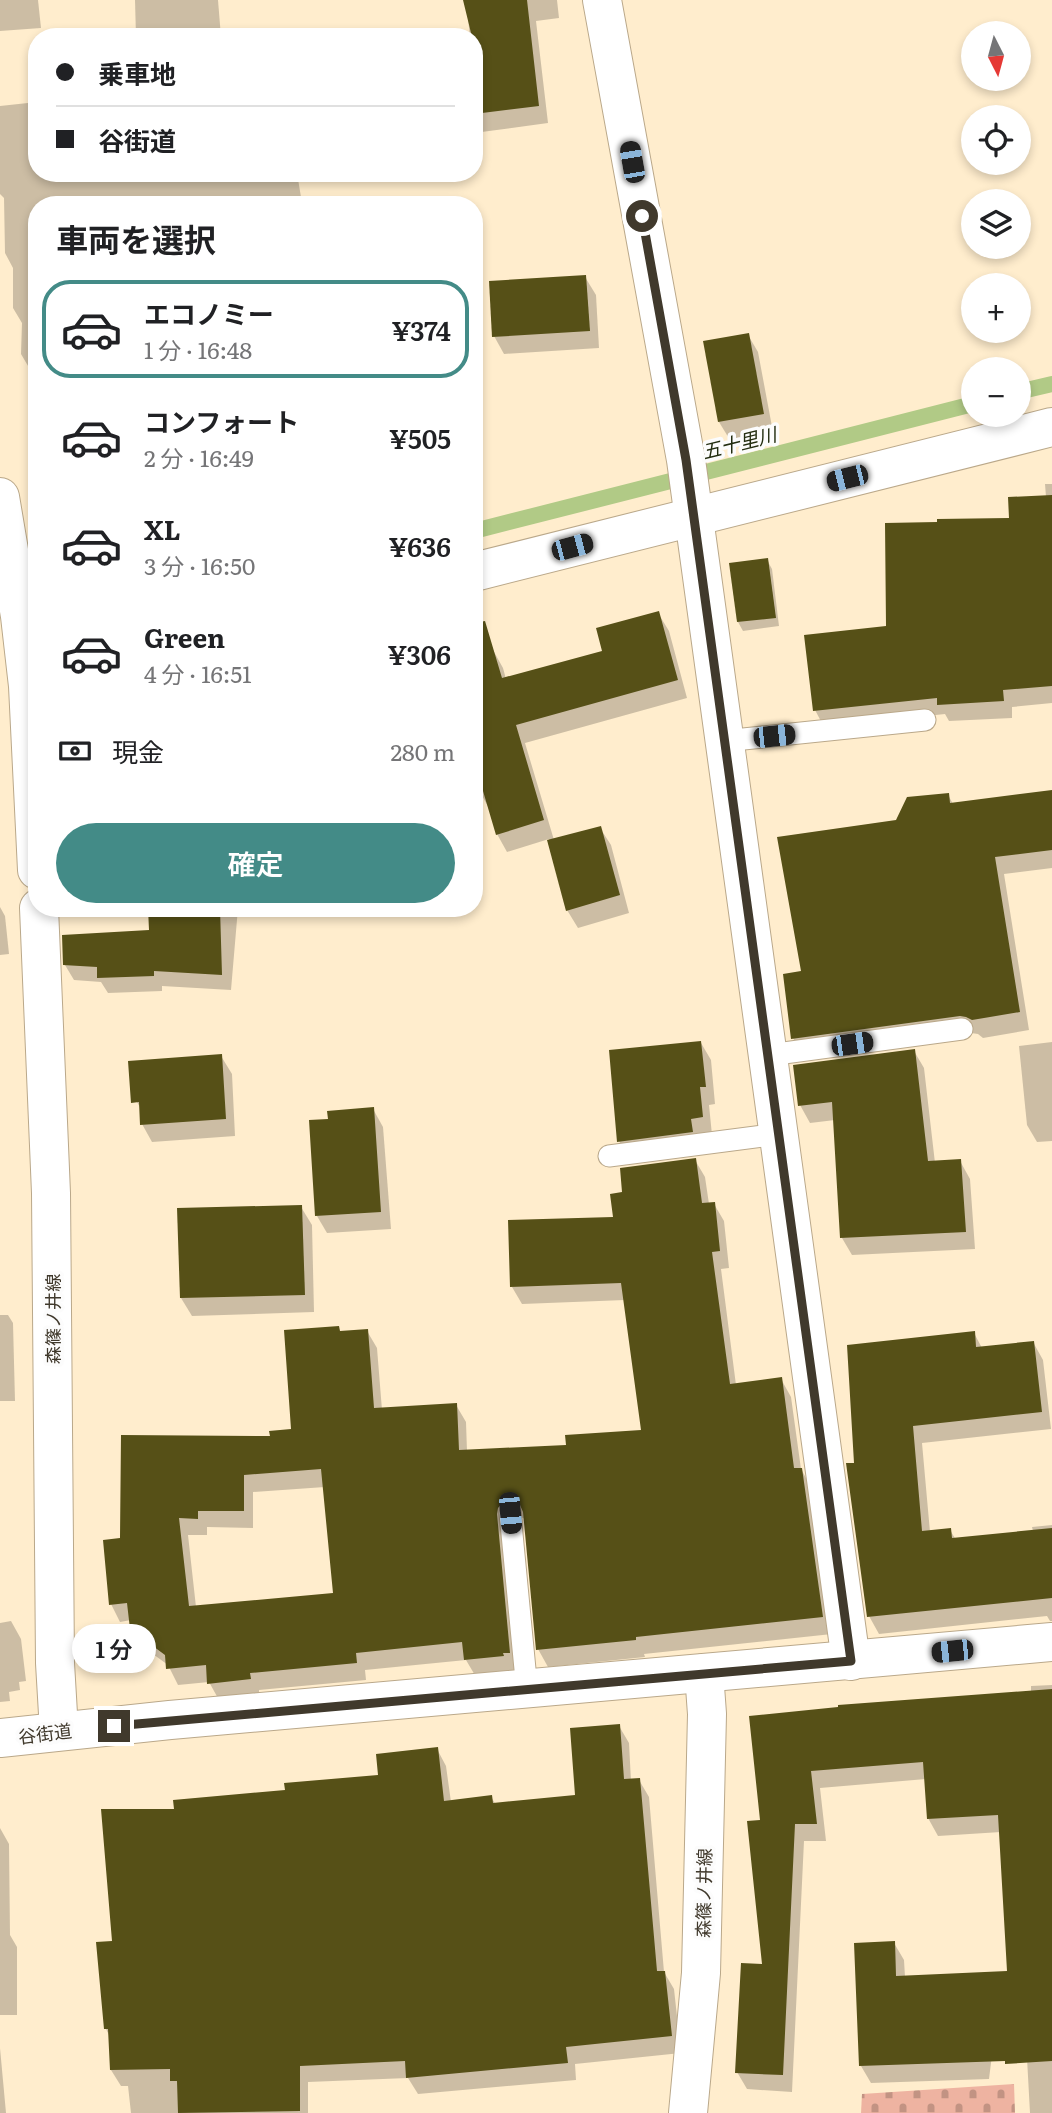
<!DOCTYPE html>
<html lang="ja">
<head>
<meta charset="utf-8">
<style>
	body { margin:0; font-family:Literata,"Noto Sans JP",serif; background:#f2f2f2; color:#202124; height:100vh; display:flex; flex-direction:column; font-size:26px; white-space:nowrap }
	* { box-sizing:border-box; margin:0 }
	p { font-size:23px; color:#757577 }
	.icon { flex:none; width:38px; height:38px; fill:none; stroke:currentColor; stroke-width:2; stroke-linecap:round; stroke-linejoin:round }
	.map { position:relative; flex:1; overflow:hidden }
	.details { position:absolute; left:28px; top:196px; width:455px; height:721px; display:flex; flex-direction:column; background:#fff; border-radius:28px; box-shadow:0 4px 10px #0003 }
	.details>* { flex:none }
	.top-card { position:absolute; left:28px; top:28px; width:455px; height:154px; border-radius:28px; box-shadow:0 4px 10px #0003; display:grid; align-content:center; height:154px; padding:0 28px; background:#fff }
	.needle { width:46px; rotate:174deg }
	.buttons { position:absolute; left:961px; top:21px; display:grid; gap:14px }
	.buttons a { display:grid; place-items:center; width:70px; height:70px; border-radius:50%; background:#fff; box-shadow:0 4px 10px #0003; font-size:35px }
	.end { position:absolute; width:32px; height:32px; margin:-16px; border:9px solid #40392c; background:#fff; box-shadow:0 0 0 4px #fff }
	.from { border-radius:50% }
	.bubble { position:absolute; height:49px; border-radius:24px; background:#fff; box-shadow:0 4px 10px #0003; font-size:23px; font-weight:600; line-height:49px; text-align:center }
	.car { position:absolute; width:21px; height:42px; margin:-21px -10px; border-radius:9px; box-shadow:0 0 5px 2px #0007; background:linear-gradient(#222 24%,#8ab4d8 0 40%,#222 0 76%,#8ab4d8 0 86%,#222 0) }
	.top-card b { display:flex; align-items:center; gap:24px; height:66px; font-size:26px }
	.top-card b+b { border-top:2px solid #e0e0e0 }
	.top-card i { width:18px; height:18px; background:#202124 }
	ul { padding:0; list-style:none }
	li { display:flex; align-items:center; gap:21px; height:98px; margin:0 14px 10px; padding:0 14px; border:4px solid transparent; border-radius:28px }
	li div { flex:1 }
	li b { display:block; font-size:26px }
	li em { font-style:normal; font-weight:600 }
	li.active { border-color:#438b87 }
	li>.icon { width:63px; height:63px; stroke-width:1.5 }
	h2 { padding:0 28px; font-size:32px; line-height:84px }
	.pay { display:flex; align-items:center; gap:18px; height:77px; padding:0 28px; font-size:26px }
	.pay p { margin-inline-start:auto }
	.primary-button { display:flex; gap:14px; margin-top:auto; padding:14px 28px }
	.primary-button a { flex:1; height:80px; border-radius:42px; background:#438b87; color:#fff; font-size:28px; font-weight:600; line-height:80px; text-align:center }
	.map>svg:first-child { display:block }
	.cemetery { fill:url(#cemetery-stones) }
	.shadow { fill:#0003; fill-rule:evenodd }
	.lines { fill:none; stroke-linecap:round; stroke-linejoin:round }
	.stream { stroke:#b1ca86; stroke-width:16 }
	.building { fill:#565017; fill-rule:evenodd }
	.service-casing { stroke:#baa88a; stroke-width:23 }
	.minor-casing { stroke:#baa88a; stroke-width:40 }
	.tertiary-casing { stroke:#baa88a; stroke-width:40 }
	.secondary-casing { stroke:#baa88a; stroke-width:40 }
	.service { stroke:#fff; stroke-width:21 }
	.minor { stroke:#fff; stroke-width:38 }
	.tertiary { stroke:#fff; stroke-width:38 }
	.secondary { stroke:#fff; stroke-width:38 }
	.route { stroke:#40392c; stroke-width:9 }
	.labels { text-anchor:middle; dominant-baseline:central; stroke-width:7; stroke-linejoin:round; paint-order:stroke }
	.street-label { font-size:18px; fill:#40392c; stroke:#fcfcfc }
	.water-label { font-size:19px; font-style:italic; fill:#232d10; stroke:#fcfcfc }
</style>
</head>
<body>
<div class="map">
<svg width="1052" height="2113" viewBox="0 0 1052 2113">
	<defs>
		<pattern id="cemetery-stones" width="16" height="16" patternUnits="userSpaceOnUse" patternTransform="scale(1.75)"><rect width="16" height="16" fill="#eeb3a1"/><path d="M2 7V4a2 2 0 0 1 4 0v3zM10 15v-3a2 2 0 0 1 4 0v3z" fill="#c29383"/></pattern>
	</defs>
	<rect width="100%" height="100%" fill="#ffedcd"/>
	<polygon class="cemetery" points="1014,2084 1015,2113 861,2113 862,2094"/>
	<g class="shadow">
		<polygon points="0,0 38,0 41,28 0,31"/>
		<polygon points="135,0 218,0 221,37 136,37"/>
		<polygon points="466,0 557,0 559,18 536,21 548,123 474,133 474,37 470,37"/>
		<polygon points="37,102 37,173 297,173 301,197 252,205 37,205 37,371 31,371 21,354 22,323 13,308 13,268 5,253 4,198 0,194 0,106"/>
		<polygon points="585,277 596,295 599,348 504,354 494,336"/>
		<polygon points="748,335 758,352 773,432 730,440 719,422 705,342"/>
		<polygon points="1045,484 1052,484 1052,703 1012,707 1012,718 949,721 945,714 824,727 815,710 888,628 1011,519 1046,497"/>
		<polygon points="767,560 772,569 779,626 743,631 738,622 731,564"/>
		<polygon points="658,613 669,631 687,698 525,743 554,840 600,828 611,845 629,913 578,928 567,910 549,839 507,852 497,834 490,810 480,792 493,650 503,668 506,679 605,653"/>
		<polygon points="1052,792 1052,868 1004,874 1029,1030 983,1038 978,1034 971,1033 803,1056 793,1038 803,972 897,822 948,795 953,804"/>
		<polygon points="0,907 5,916 9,954 0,955"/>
		<polygon points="150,908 238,908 231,990 162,986 162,991 108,993 101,982 74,980 65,965 150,931"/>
		<polygon points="1052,1042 1052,1141 1037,1142 1027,1125 1019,1046"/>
		<polygon points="701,1043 711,1060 715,1104 709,1105 712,1135 629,1159 619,1141"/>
		<polygon points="914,1051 924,1068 935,1163 960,1161 970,1179 975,1249 852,1255 842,1238 835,1120 810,1123 800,1105"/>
		<polygon points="221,1056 232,1074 235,1136 152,1142 142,1124 141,1109 137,1102"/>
		<polygon points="373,1109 383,1127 391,1229 327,1233 317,1216 330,1121"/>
		<path d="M695,1160l10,17 4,27h5l10,17 5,47 -8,1 15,116 45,-6 10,18 10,72 10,18 21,147 -188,20 1,3 -97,10 -10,-18 -12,-130 -6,-2 -1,152 -7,1v3l-36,4 -10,-17 -101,10 1,10 -107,10v6l-40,4 -10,-18 -31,3 -10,-20 -26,-19 -11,-18v-8l-11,2 -9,-18 11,-64 150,-102 21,-7 48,-99 26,-1 10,17 5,62 74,-5 10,17 1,29 101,-4 75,-16 -18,-131 -103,4 -10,-17 103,-68 9,-25zM325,1487l10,108 -139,12 -8,-72h19v-8l46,1v-36z"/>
		<polygon points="301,1207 312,1225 314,1312 192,1316 181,1298"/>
		<polygon points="0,1315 8,1315 13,1323 15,1401 0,1401"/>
		<polygon points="974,1333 982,1348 1033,1342 1043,1360 1051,1429 922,1443 930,1532 950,1530 956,1540 1033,1531 1032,1527 1052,1525 1052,1621 1050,1621 1047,1616 879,1634 869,1616 856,1464"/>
		<polygon points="11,1621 21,1639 26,1681 19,1682 20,1690 9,1692 10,1701 0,1702 0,1623"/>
		<polygon points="1052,1685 1052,2113 1030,2113 1026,2040 994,2039 989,2079 871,2083 861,2066 856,1945 894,1943 904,1960 905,1977 1009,1973 1001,1832 938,1836 928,1818 926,1779 820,1788 826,1841 804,1841 792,2092 747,2089 737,2072 764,1966 762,1822 751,1718 1031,1692 1031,1686"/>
		<polygon points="619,1726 629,1743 631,1781 639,1780 649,1797 664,1972 674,1989 681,2053 575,2064 576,2080 418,2094 408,2078 308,2082 308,2113 131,2113 128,2086 121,2086 111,2070 110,2037 106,2029 114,1942 176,1811 380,1777 437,1749 446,1766 451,1802 491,1797 496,1805 577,1796"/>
		<polygon points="0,1828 9,1844 10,1935 17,1947 17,2015 0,2015"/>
		<polygon points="0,2048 6,2113 0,2113"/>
	</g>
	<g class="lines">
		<g class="stream">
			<polyline points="1018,392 1052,384"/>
			<polyline points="474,531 973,404"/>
		</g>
	</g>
	<g class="building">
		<polygon points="463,0 527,0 539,106 474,114 474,37 472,37"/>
		<polygon points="586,275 590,331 492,337 489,281"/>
		<polygon points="749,333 764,414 718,422 703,341"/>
		<polygon points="1052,495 1052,686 1003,690 1004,701 937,705 937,698 813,711 804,635 886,626 885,523 937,522 937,519 1009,518 1008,497"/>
		<polygon points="768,558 776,618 737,622 729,563"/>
		<polygon points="659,611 678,680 516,725 544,820 496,835 483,791 474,795 474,623 485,621 502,678 602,651 596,628"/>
		<polygon points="1052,790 1052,850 995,857 1020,1012 972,1020 966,1017 960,1016 791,1039 783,974 801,971 777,837 896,820 907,797 949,793 950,803"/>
		<polygon points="601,826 620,895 566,911 547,840"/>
		<polygon points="148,908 220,908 222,975 154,971 154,976 97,978 97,967 63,965 62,935 149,930"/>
		<polygon points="701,1041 706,1087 700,1087 703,1117 691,1119 693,1132 617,1142 609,1050"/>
		<polygon points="915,1049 928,1161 961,1159 966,1232 840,1238 832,1102 798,1106 793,1065"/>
		<polygon points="222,1054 226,1119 140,1125 139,1102 131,1103 128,1061"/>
		<polygon points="374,1107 381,1212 315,1216 309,1120 328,1119 327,1111"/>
		<path d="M696,1158l6,45 13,-1 5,49 -8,1 18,132 52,-7 12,91h8l21,149 -187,20v3l-100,10 -13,-138 -3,-7 -11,-5 -7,3 -4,5 -1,6 13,139h-7l1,3 -40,4 -2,-18 -106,11 1,10 -107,10 1,6 -44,5 -1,-19 -40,4 -1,-14 -35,-26 -3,-26 -18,2 -6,-65 17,-2 1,-103 149,1 -1,-5 22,-2 -7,-99 55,-4 1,5 28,-2 6,79 83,-5 2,47 107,-5 -1,-10 76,-5 -20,-147 -111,4 -2,-67 105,-3 -3,-23 12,-2 -2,-24zM321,1469l12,124 -144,13 -10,-88 19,1v-8h46v-36z"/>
		<polygon points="302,1205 305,1295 180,1298 177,1208"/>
		<polygon points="975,1331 976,1347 1034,1341 1042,1412 913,1426 922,1531 951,1528 952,1538 1052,1528 1052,1598 867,1617 846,1463 854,1463 847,1345"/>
		<polygon points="1052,1689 1052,2061 1005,2064 1005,2061 859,2066 854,1943 895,1941 896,1976 1007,1971 998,1815 927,1819 923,1762 811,1771 817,1824 795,1824 783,2075 735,2073 741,1963 762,1964 747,1821 760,1820 749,1716 838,1707 838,1705"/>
		<polygon points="620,1724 624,1779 640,1778 657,1971 665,1971 672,2036 566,2047 568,2063 406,2078 405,2061 300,2066 300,2111 178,2113 177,2081 170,2081 170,2069 110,2070 108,2029 104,2029 96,1942 112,1941 101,1809 174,1809 173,1800 285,1790 284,1783 378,1775 376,1754 438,1747 444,1801 492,1795 493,1803 575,1795 570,1728"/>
	</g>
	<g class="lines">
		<g class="service-casing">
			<g id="service">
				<polyline points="724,741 925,720"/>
				<polyline points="769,1055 962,1029"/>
				<polyline points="609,1156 778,1134"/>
				<polyline points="510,1513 527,1690"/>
			</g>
		</g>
		<g class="minor-casing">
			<g id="minor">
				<polyline points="602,0 686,460 851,1661"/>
				<polyline points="474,572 1052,427"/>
			</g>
		</g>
		<g class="tertiary-casing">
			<polyline id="tertiary" points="0,1738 170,1720 1052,1642"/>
		</g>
		<g class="secondary-casing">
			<g id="secondary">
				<polyline points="0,497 20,616 28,686 37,870"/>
				<polyline points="39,908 51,1193 55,1663 59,1731"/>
				<polyline points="688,2113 701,1973 707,1714 704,1673"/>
			</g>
		</g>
		<use href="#service" class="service"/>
		<use href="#minor" class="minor"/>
		<use href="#tertiary" class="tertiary"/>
		<use href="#secondary" class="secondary"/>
	</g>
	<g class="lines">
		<polyline class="route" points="114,1726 851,1661 686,460 642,216"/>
	</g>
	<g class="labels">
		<g class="street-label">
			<text transform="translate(52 1319) rotate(-90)">森篠ノ井線</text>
			<text transform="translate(45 1733) rotate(-7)">谷街道</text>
			<text transform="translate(703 1893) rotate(-89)">森篠ノ井線</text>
		</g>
		<g class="water-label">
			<text transform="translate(739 442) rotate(-14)">五十里川</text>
		</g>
	</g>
</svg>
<div class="buttons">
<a><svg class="needle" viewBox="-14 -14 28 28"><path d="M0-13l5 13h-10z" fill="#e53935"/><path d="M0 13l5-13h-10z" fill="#757577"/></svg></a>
<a><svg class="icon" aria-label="locate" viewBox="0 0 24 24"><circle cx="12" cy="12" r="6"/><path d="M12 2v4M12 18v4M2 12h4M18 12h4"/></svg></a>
<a><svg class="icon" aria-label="layers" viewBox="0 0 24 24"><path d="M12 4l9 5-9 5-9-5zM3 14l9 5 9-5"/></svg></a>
<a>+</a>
<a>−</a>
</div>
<i class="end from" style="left:642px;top:216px"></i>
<i class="end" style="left:114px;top:1726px"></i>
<div class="bubble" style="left:72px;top:1624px;width:84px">1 分</div>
<i class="car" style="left:632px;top:162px;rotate:350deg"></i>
<i class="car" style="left:847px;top:478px;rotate:256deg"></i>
<i class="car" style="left:572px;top:547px;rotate:75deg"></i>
<i class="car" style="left:774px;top:736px;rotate:84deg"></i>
<i class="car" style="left:852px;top:1044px;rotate:82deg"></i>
<i class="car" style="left:510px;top:1513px;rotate:175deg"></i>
<i class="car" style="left:952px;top:1651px;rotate:264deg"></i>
<div class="top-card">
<b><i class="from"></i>乗車地</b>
<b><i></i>谷街道</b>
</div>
<section class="details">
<h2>車両を選択</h2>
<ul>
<li class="active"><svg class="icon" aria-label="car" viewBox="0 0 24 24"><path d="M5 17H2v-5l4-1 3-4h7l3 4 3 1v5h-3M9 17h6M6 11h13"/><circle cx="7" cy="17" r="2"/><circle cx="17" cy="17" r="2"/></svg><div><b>エコノミー</b><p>1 分 · 16:48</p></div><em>¥374</em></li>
<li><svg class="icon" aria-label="car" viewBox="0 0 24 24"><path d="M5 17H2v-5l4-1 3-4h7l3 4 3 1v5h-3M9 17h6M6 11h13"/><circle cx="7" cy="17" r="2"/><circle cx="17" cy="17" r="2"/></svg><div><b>コンフォート</b><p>2 分 · 16:49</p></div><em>¥505</em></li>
<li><svg class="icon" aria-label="car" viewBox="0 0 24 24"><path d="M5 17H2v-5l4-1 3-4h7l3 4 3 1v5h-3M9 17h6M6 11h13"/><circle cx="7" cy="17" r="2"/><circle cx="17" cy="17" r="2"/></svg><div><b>XL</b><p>3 分 · 16:50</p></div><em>¥636</em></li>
<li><svg class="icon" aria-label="car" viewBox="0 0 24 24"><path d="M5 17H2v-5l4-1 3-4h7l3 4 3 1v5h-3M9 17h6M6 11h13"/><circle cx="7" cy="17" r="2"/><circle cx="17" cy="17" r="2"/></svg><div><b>Green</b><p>4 分 · 16:51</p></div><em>¥306</em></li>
</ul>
<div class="pay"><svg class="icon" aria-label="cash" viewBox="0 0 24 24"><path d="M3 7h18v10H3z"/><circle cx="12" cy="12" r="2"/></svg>現金<p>280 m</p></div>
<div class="primary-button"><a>確定</a></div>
</section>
</div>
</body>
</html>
